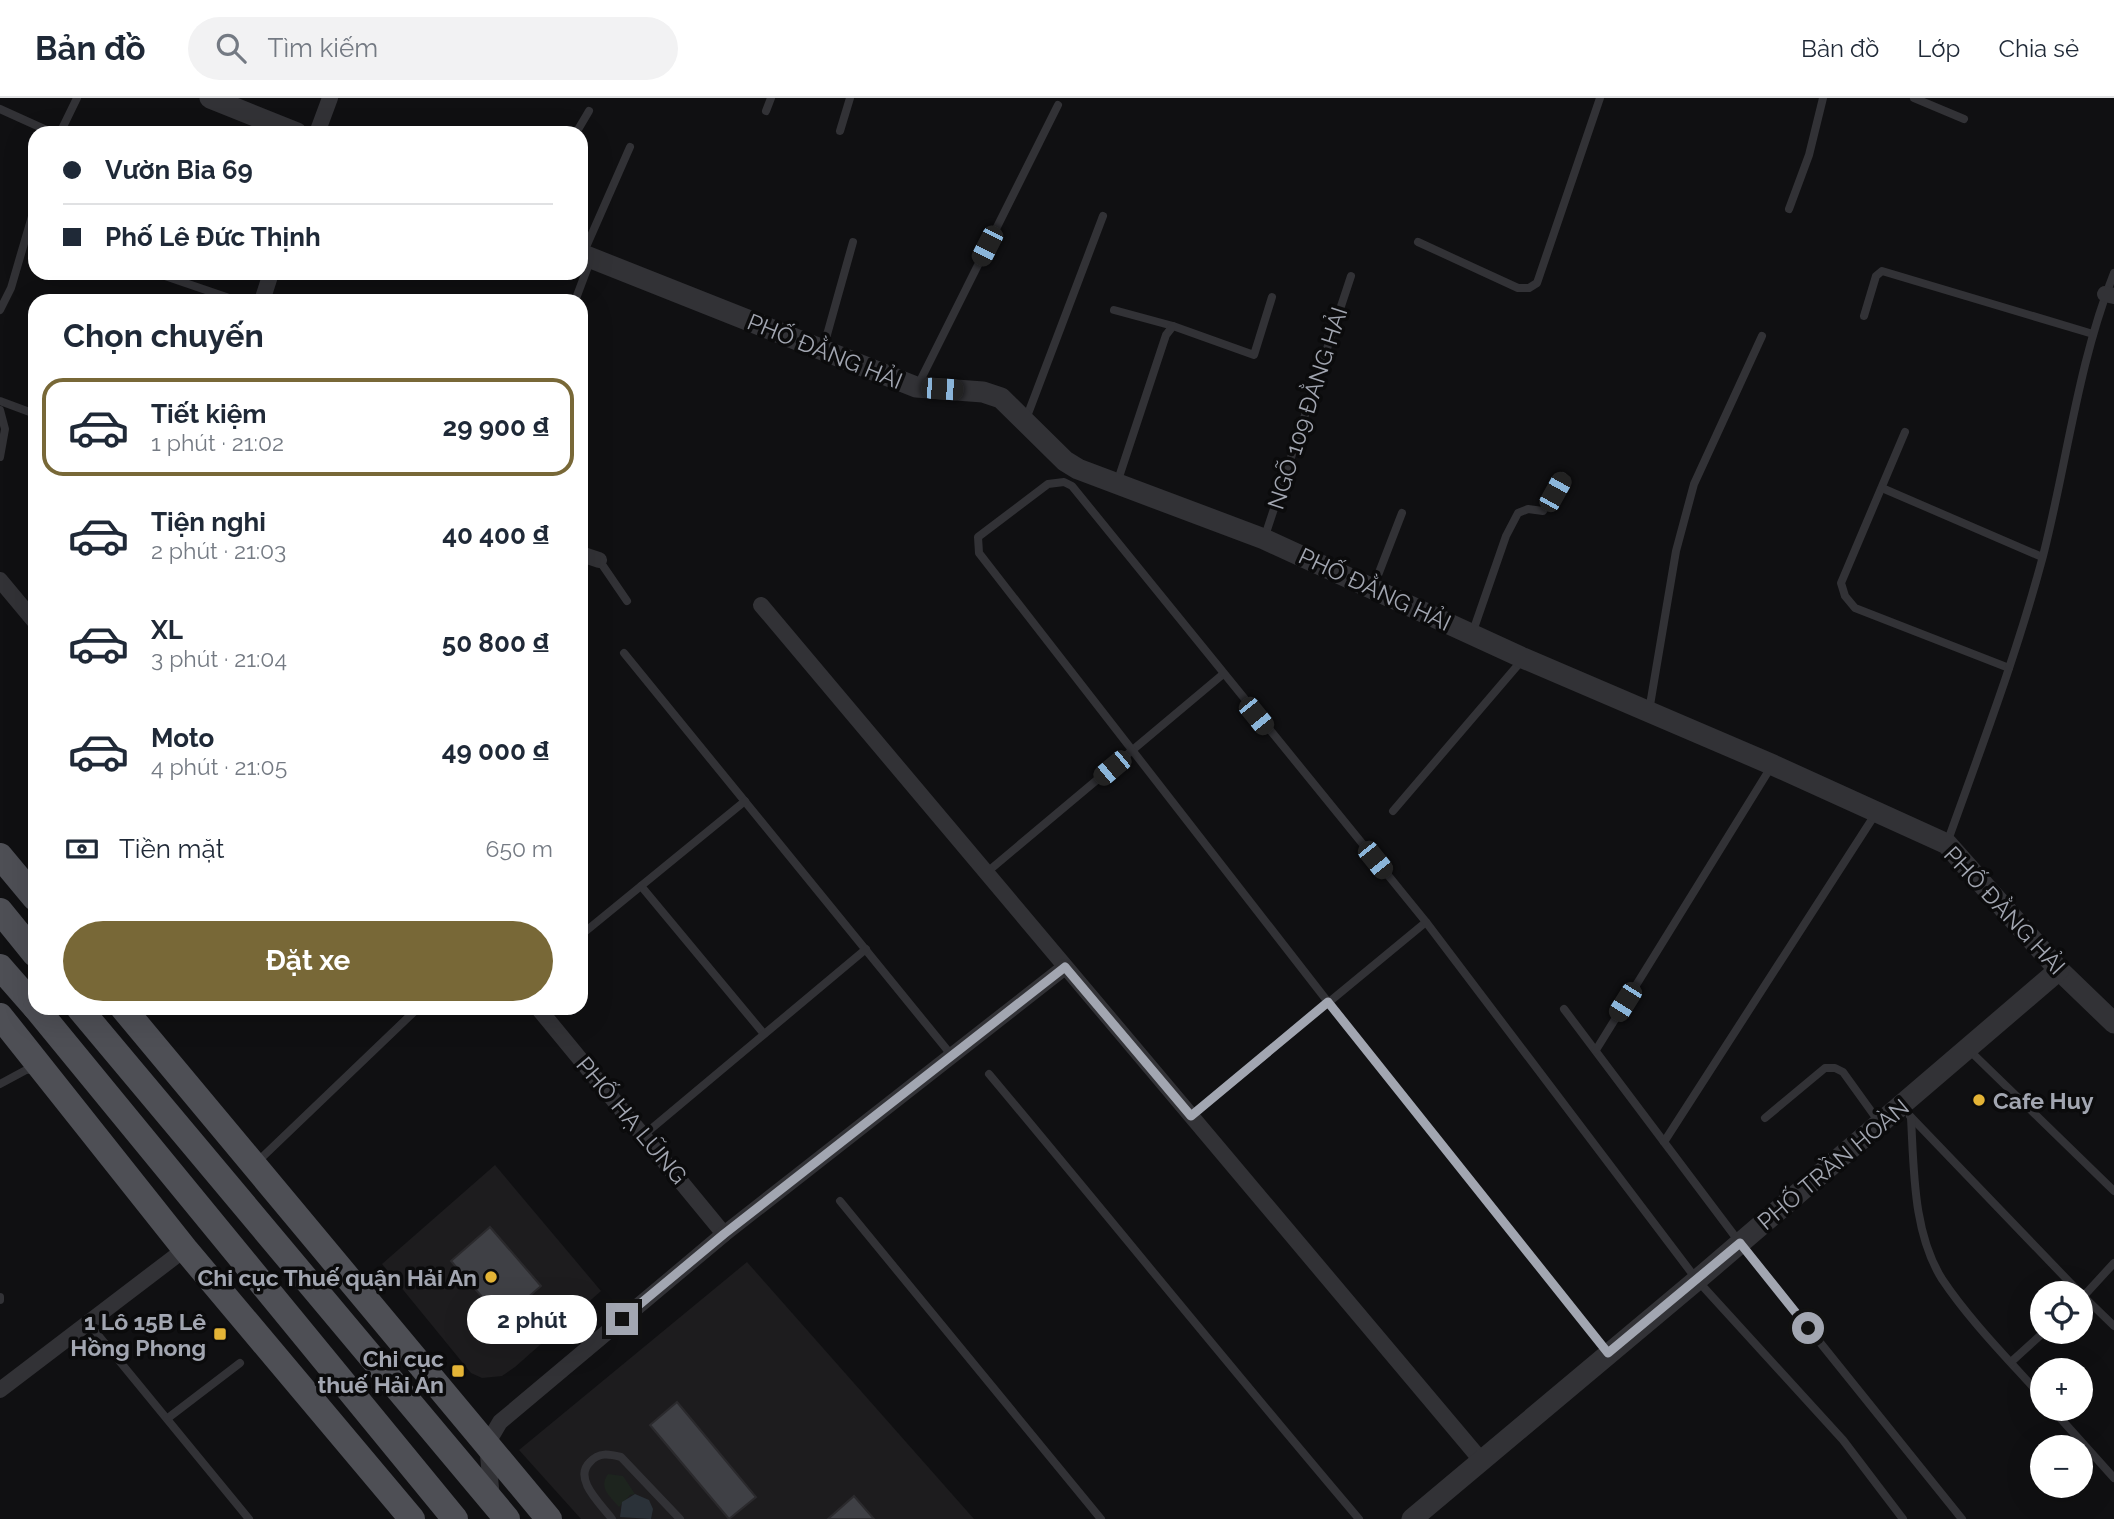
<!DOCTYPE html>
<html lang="vi">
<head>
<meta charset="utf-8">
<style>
	body { margin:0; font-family:Raleway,sans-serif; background:#f2f2f3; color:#1f2937; height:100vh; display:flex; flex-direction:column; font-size:26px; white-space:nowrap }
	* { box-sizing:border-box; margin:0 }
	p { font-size:23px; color:#747a83 }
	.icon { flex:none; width:38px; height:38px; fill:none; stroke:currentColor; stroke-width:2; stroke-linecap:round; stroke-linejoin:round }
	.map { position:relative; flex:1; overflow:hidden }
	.panel { position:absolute; left:28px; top:196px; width:560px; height:721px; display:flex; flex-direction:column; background:#fff; border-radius:21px; box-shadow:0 7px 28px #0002 }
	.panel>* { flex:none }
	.top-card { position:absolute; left:28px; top:28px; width:560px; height:154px; border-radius:21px; box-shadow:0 7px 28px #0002; display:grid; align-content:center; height:154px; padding:0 35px; background:#fff }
	.buttons { position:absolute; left:2030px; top:1183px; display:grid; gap:14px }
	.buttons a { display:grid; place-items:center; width:63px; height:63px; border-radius:50%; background:#fff; box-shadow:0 7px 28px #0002; font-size:35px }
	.end { position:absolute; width:32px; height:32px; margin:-16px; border:9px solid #a2a6b1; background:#111; box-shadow:0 0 0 4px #111 }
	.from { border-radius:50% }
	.bubble { position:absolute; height:49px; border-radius:24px; background:#fff; box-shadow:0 7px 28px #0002; font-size:23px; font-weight:700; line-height:49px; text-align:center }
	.car { position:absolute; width:21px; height:42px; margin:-21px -10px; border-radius:9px; box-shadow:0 0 5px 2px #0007; background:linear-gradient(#222 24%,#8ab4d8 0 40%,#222 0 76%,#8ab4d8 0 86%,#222 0) }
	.top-card b { display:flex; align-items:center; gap:24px; height:66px; font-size:26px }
	.top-card b+b { border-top:2px solid #e0e1e3 }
	.top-card i { width:18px; height:18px; background:#1f2937 }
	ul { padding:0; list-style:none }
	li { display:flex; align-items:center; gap:21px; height:98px; margin:0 14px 10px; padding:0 21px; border:4px solid transparent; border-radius:21px }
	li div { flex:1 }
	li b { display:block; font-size:26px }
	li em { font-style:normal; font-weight:700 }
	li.selected { border-color:#786837 }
	li>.icon { width:63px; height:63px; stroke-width:1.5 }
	h2 { padding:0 35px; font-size:32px; line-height:84px }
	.pay { display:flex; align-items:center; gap:18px; height:77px; padding:0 35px; font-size:26px }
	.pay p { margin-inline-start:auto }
	.action { display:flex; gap:14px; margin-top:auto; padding:14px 35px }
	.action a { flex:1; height:80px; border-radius:42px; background:#786837; color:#fff; font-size:28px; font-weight:700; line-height:80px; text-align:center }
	header { display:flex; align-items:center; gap:42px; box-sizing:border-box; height:98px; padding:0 35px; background:#fff; border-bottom:2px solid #e0e1e3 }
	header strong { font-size:33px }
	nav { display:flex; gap:38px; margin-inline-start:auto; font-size:24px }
	.search { width:490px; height:63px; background:#f2f2f3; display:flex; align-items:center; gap:18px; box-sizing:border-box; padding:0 24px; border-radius:38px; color:#747a83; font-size:26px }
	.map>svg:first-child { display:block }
	.built { fill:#1d1c1e }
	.green { fill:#1d241e }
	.water { fill:#2b3239 }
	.building { fill:#3f4045; stroke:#2b2a2d; stroke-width:2 }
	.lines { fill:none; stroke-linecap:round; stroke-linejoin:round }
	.service { stroke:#323236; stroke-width:8 }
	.minor { stroke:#323236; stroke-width:16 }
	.tertiary { stroke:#323236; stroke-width:21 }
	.primary { stroke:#4e4f55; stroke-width:26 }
	.route { stroke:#a2a6b1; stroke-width:9 }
	.poi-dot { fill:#e4b436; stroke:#0b0b0c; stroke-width:2.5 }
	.labels { text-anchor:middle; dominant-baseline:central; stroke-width:7; stroke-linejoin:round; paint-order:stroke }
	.street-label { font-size:23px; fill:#a2a6b1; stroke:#0b0b0c }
	.poi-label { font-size:23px; font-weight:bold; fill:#a2a6b1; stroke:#0b0b0c; text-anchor:end }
</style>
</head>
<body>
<header>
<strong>Bản đồ</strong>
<div class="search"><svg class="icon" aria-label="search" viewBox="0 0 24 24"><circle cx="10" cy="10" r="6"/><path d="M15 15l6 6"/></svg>Tìm kiếm</div>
<nav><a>Bản đồ</a><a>Lớp</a><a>Chia sẻ</a></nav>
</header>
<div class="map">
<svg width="2114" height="1421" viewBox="0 0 2114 1421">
	<rect width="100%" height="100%" fill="#101012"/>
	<g class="built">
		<polygon points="495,1067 601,1193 515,1269 502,1278 482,1280 471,1275 382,1166"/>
		<polygon points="747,1164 974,1421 581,1421 519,1352"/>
	</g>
	<path class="green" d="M608,1376l15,2 12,18 -5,1 -11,12c-9,-11 -21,-19 -11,-33z"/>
	<polygon class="water" points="635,1396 649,1402 653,1411 651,1421 620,1419 622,1404"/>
	<g class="building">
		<polygon points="490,1129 541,1188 502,1222 451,1163"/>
		<polygon points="677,1304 756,1399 729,1421 650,1327"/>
		<polygon points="854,1398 874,1421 828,1421"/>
	</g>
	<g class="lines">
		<g class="service">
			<polyline points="1914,0 1964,21"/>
			<polyline points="0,11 53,35"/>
			<polyline points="766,13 771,0"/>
			<polyline points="840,33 850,0"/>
			<polyline points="60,35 77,0"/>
			<polyline points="576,35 589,13"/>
			<polyline points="1789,111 1809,57 1823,0"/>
			<polyline points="1418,144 1518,190 1529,190 1537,185 1600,0"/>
			<polyline points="583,156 630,49"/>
			<polyline points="162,177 238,203"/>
			<polyline points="575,203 590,163"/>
			<polyline points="0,212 11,190 35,108"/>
			<polyline points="1114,212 1173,228"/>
			<polyline points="1864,218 1876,178 1882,173 2093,236"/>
			<polyline points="823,251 853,144"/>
			<polyline points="918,287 1058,7"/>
			<polyline points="581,300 582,301"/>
			<polyline points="0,303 35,316"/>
			<polyline points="0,312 5,331 0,359"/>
			<polyline points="1026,321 1103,118"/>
			<polyline points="1905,334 1841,485 1845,498 1855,510 2009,570"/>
			<polyline points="1117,385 1166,237 1173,228 1254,257 1272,199"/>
			<polyline points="1882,390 2042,459"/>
			<polyline points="1264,441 1351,178"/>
			<polyline points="599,462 627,503"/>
			<polyline points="1373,490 1402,415"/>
			<polyline points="1472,536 1506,438 1518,415 1528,411 1543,413 1563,378"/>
			<polyline points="624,555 953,959"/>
			<polyline points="1649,613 1676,453 1694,386 1762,238"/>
			<polyline points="1393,713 1523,561"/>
			<path d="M1947,745c34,-95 70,-189 96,-287 24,-94 35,-193 71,-283"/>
			<polyline points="986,775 1222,577"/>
			<polyline points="641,788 764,936"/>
			<polyline points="581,837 745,703"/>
			<polyline points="1564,911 1740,1145 1962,1421"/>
			<polyline points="1968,951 2114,1093"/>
			<polyline points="1596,952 1771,669"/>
			<path d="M989,976c124,148 245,298 370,445"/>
			<polyline points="0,986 26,972 36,971"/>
			<polyline points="1191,1018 1426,824"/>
			<polyline points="1910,1018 2080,1195"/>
			<polyline points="1765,1020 1825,970 1835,970 1843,974 1879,1024"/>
			<path d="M1911,1020c3,52 2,115 31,161 28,42 67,81 100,118"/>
			<polyline points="645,1036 866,851"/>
			<polyline points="1664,1044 1876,715"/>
			<polyline points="256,1065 418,910"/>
			<polyline points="840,1103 1101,1421"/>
			<polyline points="2081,1196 2114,1228"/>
			<polyline points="2081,1201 2114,1165"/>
			<polyline points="0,1202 0,1199"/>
			<polyline points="89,1226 249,1421"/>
			<polyline points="1608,1255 1328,904 979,455 978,439 1048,386 1064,384 1072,388 1426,824 1697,1182 1843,1342 1903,1421"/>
			<polyline points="2011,1264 2044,1234"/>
			<polyline points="2052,1311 2114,1380"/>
			<polyline points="168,1320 240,1265"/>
			<path d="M612,1421c-10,-14 -40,-40 -22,-57 9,-10 19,-8 31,-5l59,62"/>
		</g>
		<g class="minor">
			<polyline points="317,35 330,0"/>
			<polyline points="2105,196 2114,198"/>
			<polyline points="262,203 271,175"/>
			<polyline points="581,456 599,462"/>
			<polyline points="0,482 35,524"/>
			<polyline points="761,507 1481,1362"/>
			<polyline points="538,910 724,1136"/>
			<polyline points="0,1292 185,1151"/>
			<polyline points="492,1401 487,1346 500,1324 724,1136 1065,869"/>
		</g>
		<g class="tertiary">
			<polyline points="210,0 297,35"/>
			<polyline points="581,156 916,289 983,294 1001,300 1065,363 1078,371 1264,441 1523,560 1773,667 1947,746 2059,872 2114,925"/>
			<polyline points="1412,1421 1697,1182 2059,872"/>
		</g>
		<g class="primary">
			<polyline points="0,758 35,800"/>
			<polyline points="0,813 35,856"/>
			<polyline points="0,869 35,909"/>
			<polyline points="36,910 455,1421"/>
			<polyline points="79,910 507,1421"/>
			<polyline points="123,910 549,1421"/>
			<polyline points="0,918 185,1151 412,1421"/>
		</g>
	</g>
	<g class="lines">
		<polyline class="route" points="622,1221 724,1136 1065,869 1191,1018 1328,904 1608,1255 1740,1145 1808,1230"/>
	</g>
	<g class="poi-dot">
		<circle cx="1979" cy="1002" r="7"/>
		<circle cx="491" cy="1179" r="7"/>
		<rect x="213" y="1229" width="14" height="14" rx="3.5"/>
		<rect x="451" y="1266" width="14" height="14" rx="3.5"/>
	</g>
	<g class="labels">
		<g class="street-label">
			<text transform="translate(825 253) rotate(22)">PHỐ ĐẰNG HẢI</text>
			<text transform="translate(1307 310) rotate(-72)">NGÕ 109 ĐẰNG HẢI</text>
			<text transform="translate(1375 491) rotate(25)">PHỐ ĐẰNG HẢI</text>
			<text transform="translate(2005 812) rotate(47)">PHỐ ĐẰNG HẢI</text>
			<text transform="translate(632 1022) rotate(50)">PHỐ HẠ LŨNG</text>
			<text transform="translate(1833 1066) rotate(-40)">PHỐ TRẦN HOÀN</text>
		</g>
		<g class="poi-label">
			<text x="1993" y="1002" text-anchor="start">Cafe Huy</text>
			<text x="477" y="1179">Chi cục Thuế quận Hải An</text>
			<text x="206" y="1223">1 Lô 15B Lê<tspan x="206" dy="26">Hồng Phong</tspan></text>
			<text x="444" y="1260">Chi cục<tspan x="444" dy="26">thuế Hải An</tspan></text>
		</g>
	</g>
</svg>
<div class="buttons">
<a><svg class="icon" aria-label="locate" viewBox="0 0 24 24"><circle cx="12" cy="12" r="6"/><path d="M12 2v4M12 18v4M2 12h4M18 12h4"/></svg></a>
<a>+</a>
<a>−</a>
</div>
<i class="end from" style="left:1808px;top:1230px"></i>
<i class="end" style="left:622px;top:1221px"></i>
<div class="bubble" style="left:467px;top:1197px;width:130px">2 phút</div>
<i class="car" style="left:987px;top:148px;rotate:207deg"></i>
<i class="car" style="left:942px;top:291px;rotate:94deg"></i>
<i class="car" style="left:1555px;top:394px;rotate:29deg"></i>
<i class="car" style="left:1256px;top:618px;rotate:141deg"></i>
<i class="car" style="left:1112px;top:670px;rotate:230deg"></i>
<i class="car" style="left:1375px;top:762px;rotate:141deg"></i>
<i class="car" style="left:1625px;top:904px;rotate:212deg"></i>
<div class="top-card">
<b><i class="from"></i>Vườn Bia 69</b>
<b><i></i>Phố Lê Đức Thịnh</b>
</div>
<section class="panel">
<h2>Chọn chuyến</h2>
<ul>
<li class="selected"><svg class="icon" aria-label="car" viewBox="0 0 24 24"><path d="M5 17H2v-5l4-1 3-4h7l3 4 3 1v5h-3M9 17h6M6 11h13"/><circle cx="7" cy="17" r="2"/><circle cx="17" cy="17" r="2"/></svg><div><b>Tiết kiệm</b><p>1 phút · 21:02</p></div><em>29 900 ₫</em></li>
<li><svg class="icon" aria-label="car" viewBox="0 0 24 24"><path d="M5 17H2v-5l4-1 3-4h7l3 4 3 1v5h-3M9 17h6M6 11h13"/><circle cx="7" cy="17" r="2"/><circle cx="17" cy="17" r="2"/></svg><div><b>Tiện nghi</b><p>2 phút · 21:03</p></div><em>40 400 ₫</em></li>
<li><svg class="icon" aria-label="car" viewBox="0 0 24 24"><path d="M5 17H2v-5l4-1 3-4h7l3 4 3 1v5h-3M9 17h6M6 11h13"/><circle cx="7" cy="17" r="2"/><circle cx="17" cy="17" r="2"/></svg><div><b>XL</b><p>3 phút · 21:04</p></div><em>50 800 ₫</em></li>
<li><svg class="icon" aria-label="car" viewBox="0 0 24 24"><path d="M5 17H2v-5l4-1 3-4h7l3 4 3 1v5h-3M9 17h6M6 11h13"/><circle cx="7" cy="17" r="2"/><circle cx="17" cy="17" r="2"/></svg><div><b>Moto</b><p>4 phút · 21:05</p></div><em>49 000 ₫</em></li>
</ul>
<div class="pay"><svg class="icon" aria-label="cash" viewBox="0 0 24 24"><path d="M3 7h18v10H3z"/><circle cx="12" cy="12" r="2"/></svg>Tiền mặt<p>650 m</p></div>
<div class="action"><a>Đặt xe</a></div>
</section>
</div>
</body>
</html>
